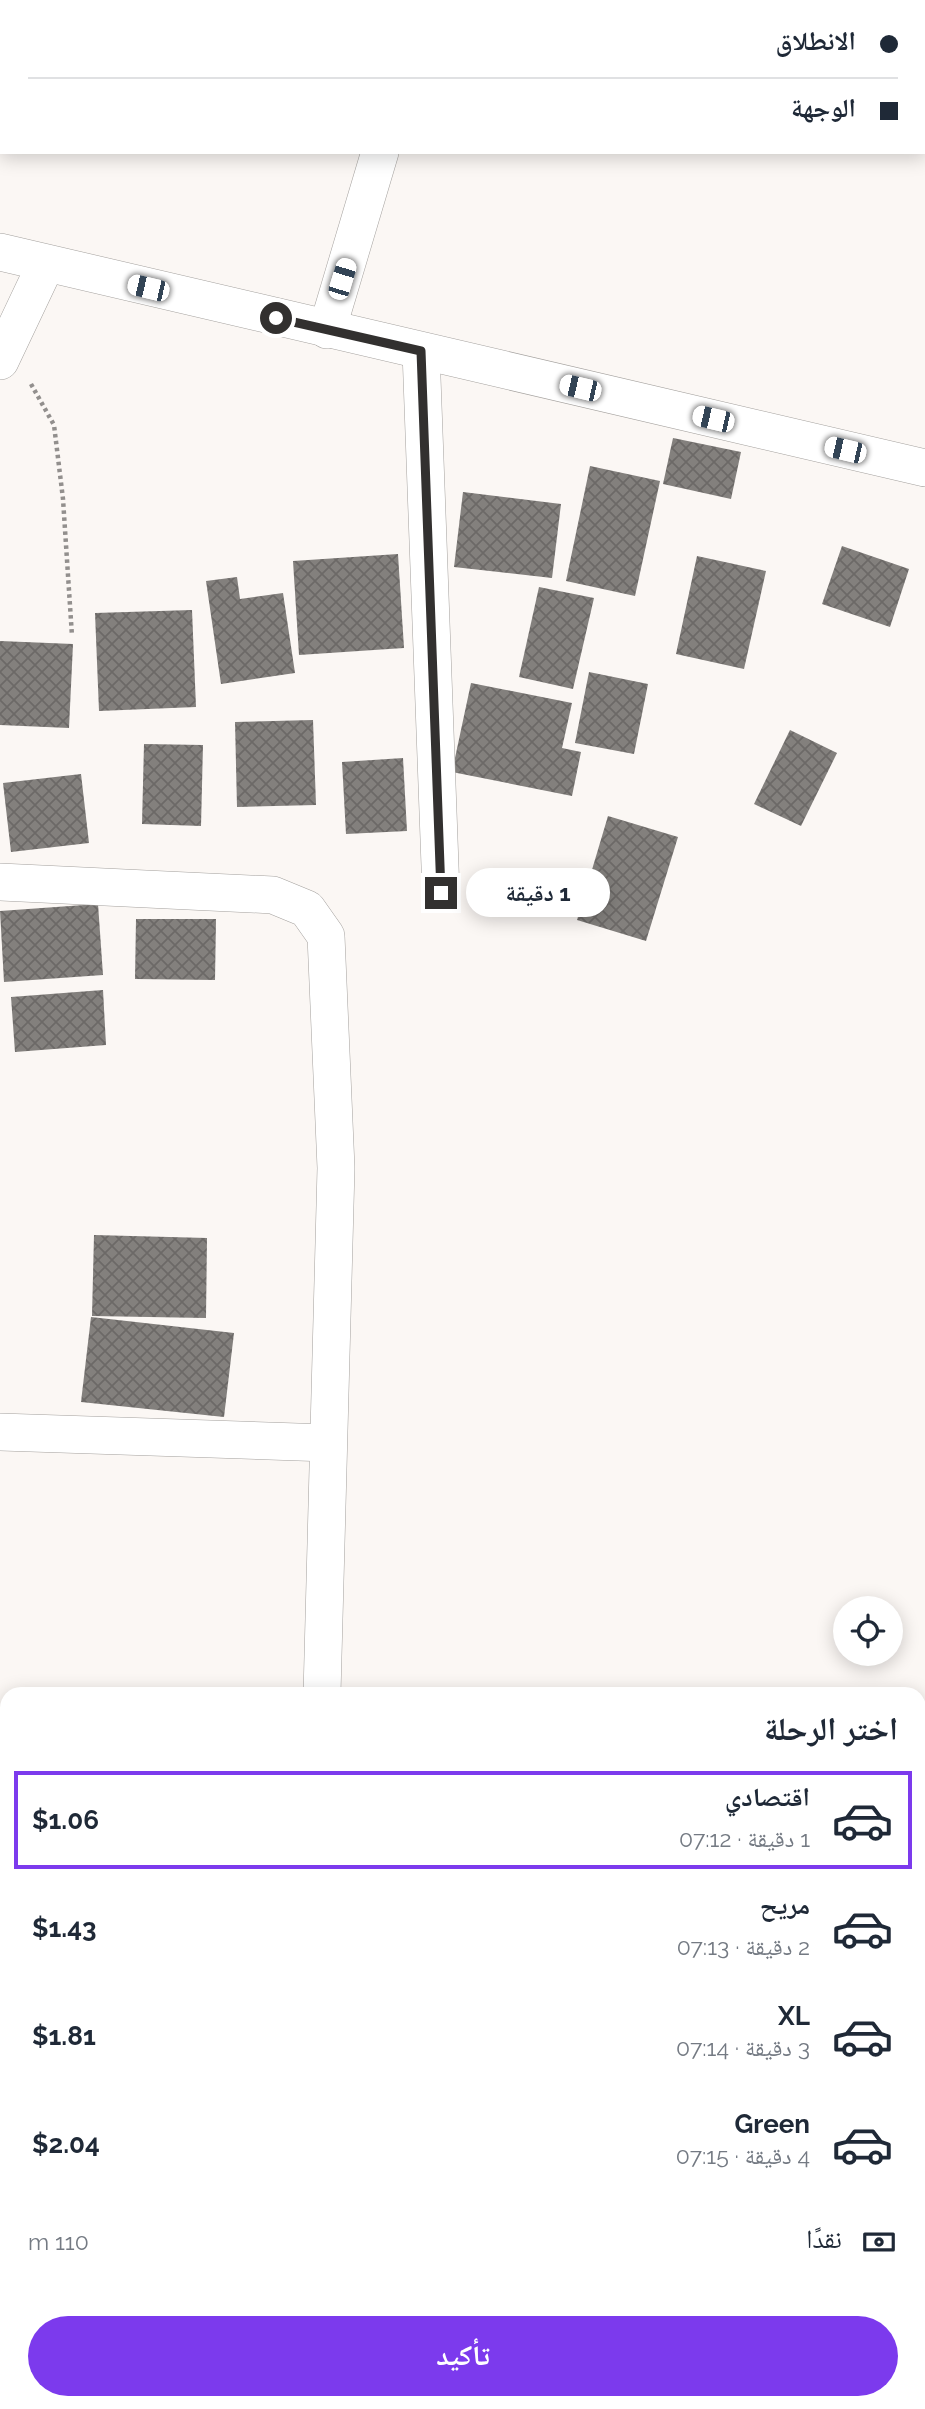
<!DOCTYPE html>
<html lang="ar">
<head>
<meta charset="utf-8">
<style>
	body { margin:0; font-family:Raleway,"Noto Naskh Arabic",sans-serif; background:#f6f6f7; color:#1f2937; direction:rtl; height:100vh; display:flex; flex-direction:column; font-size:26px; white-space:nowrap }
	* { box-sizing:border-box; margin:0 }
	p { font-size:23px; color:#747a83 }
	.icon { flex:none; width:38px; height:38px; fill:none; stroke:currentColor; stroke-width:2; stroke-linecap:round; stroke-linejoin:round }
	.map { position:relative; flex:1; overflow:hidden; direction:ltr }
	.drawer { position:absolute; left:0px; top:1687px; width:926px; height:723px; display:flex; flex-direction:column; background:#fff; border-radius:21px 21px 0 0; box-shadow:0 4px 18px #0003; direction:rtl }
	.drawer>* { flex:none }
	.top-card { position:absolute; left:0px; top:0px; width:926px; height:154px; box-shadow:0 4px 18px #0003; direction:rtl; display:grid; align-content:center; height:154px; padding:0 28px; background:#fff }
	.buttons { position:absolute; left:833px; top:1596px; display:grid; gap:14px }
	.buttons a { display:grid; place-items:center; width:70px; height:70px; border-radius:50%; background:#fff; box-shadow:0 4px 18px #0003; font-size:35px }
	.end { position:absolute; width:32px; height:32px; margin:-16px; border:9px solid #32302f; background:#fff; box-shadow:0 0 0 4px #fff }
	.from { border-radius:50% }
	.bubble { position:absolute; height:49px; border-radius:24px; background:#fff; box-shadow:0 4px 18px #0003; font-size:23px; font-weight:700; line-height:49px; text-align:center; direction:rtl }
	.car { position:absolute; width:21px; height:42px; margin:-21px -10px; border-radius:9px; box-shadow:0 0 5px 2px #0007; background:linear-gradient(#fff 24%,#345 0 40%,#fff 0 76%,#345 0 86%,#fff 0) }
	.top-card b { display:flex; align-items:center; gap:24px; height:66px; font-size:26px }
	.top-card b+b { border-top:2px solid #e0e1e3 }
	.top-card i { width:18px; height:18px; background:#1f2937 }
	ul { padding:0; list-style:none }
	li { display:flex; align-items:center; gap:21px; height:98px; margin:0 14px 10px; padding:0 14px; border:4px solid transparent; border-radius:0px }
	li div { flex:1 }
	li b { display:block; font-size:26px }
	li em { font-style:normal; font-weight:700 }
	li.selected { border-color:#7c3aed }
	li>.icon { width:63px; height:63px; stroke-width:1.5 }
	h2 { padding:0 28px; font-size:32px; line-height:84px }
	.pay { display:flex; align-items:center; gap:18px; height:77px; padding:0 28px; font-size:26px }
	.pay p { margin-inline-start:auto }
	.cta { display:flex; gap:14px; margin-top:auto; padding:14px 28px }
	.cta a { flex:1; height:80px; border-radius:42px; background:#7c3aed; color:#fff; font-size:28px; font-weight:700; line-height:80px; text-align:center }
	.map>svg:first-child { display:block }
	.lines { fill:none; stroke-linecap:round; stroke-linejoin:round }
	.canal { stroke:#87c2b6; stroke-width:42 }
	.building { fill:url(#building-cross-hatch) }
	.street-casing { stroke:#a4a19e; stroke-width:38 }
	.path { stroke:#928f8d; stroke-width:4.5; stroke-dasharray:3.5 3.5; stroke-linecap:butt }
	.street { stroke:#fff; stroke-width:37 }
	.route { stroke:#32302f; stroke-width:9 }
</style>
</head>
<body>
<div class="map">
<svg width="925" height="2409" viewBox="0 0 925 2409">
	<defs>
		<pattern id="building-cross-hatch" width="8" height="8" patternUnits="userSpaceOnUse" patternTransform="scale(1.75)"><rect width="8" height="8" fill="#83807d"/><path d="M0 0l8 8M0 8l8-8" fill="none" stroke="#6c6967"/></pattern>
	</defs>
	<rect width="100%" height="100%" fill="#fbf7f4"/>
	<g class="lines">
		<g class="canal">
			<polyline points="0,1 0,0"/>
			<polyline points="0,1730 7,1737"/>
			<polyline points="679,2403 685,2409"/>
		</g>
	</g>
	<g class="building">
		<polygon points="673,438 741,452 731,499 663,484"/>
		<polygon points="590,466 660,481 635,596 566,581"/>
		<polygon points="463,492 561,504 552,578 454,567"/>
		<polygon points="842,546 909,569 890,627 822,604"/>
		<polygon points="398,554 404,648 299,655 293,561"/>
		<polygon points="697,556 766,571 744,669 676,654"/>
		<polygon points="237,577 240,599 283,593 295,673 221,684 206,581"/>
		<polygon points="539,587 594,598 573,689 519,677"/>
		<polygon points="192,610 196,707 99,711 95,613"/>
		<polygon points="0,641 73,644 69,728 0,725"/>
		<polygon points="589,672 648,684 634,754 575,743"/>
		<polygon points="471,683 572,703 562,748 581,752 572,796 452,772"/>
		<polygon points="313,720 316,805 237,807 235,722"/>
		<polygon points="790,730 837,753 801,826 754,804"/>
		<polygon points="144,744 203,745 201,826 142,824"/>
		<polygon points="403,758 407,831 346,834 342,762"/>
		<polygon points="81,774 89,843 11,852 3,783"/>
		<polygon points="608,816 678,837 646,941 577,920"/>
		<polygon points="98,904 103,975 4,982 0,911"/>
		<polygon points="136,919 216,919 215,980 135,979"/>
		<polygon points="103,990 106,1045 15,1052 11,997"/>
		<polygon points="94,1235 207,1238 206,1318 92,1316"/>
		<polygon points="91,1317 234,1333 224,1417 81,1402"/>
	</g>
	<g class="lines">
		<g class="street-casing">
			<g id="street">
				<polyline points="424,2 424,0"/>
				<polyline points="0,252 925,468"/>
				<polyline points="327,330 380,152"/>
				<polyline points="421,351 441,893"/>
				<polyline points="0,361 46,264"/>
				<polyline points="0,882 273,895 307,909 326,936 336,1168 322,1694"/>
				<polyline points="0,1432 328,1443"/>
				<polyline points="0,1819 7,1827"/>
				<polyline points="155,2403 155,2409"/>
				<polyline points="536,2403 542,2409"/>
				<polyline points="457,2409 457,2403"/>
			</g>
		</g>
		<polyline class="path" points="31,384 54,425 63,499 72,636"/>
		<use href="#street" class="street"/>
	</g>
	<g class="lines">
		<polyline class="route" points="276,318 421,351 441,893"/>
	</g>
</svg>
<div class="buttons">
<a><svg class="icon" aria-label="locate" viewBox="0 0 24 24"><circle cx="12" cy="12" r="6"/><path d="M12 2v4M12 18v4M2 12h4M18 12h4"/></svg></a>
</div>
<i class="end from" style="left:276px;top:318px"></i>
<i class="end" style="left:441px;top:893px"></i>
<div class="bubble" style="left:466px;top:868px;width:144px">1 دقيقة</div>
<i class="car" style="left:342px;top:279px;rotate:17deg"></i>
<i class="car" style="left:148px;top:288px;rotate:283deg"></i>
<i class="car" style="left:580px;top:388px;rotate:283deg"></i>
<i class="car" style="left:713px;top:419px;rotate:283deg"></i>
<i class="car" style="left:845px;top:450px;rotate:283deg"></i>
<div class="top-card">
<b><i class="from"></i>الانطلاق</b>
<b><i></i>الوجهة</b>
</div>
<section class="drawer">
<h2>اختر الرحلة</h2>
<ul>
<li class="selected"><svg class="icon" aria-label="car" viewBox="0 0 24 24"><path d="M5 17H2v-5l4-1 3-4h7l3 4 3 1v5h-3M9 17h6M6 11h13"/><circle cx="7" cy="17" r="2"/><circle cx="17" cy="17" r="2"/></svg><div><b>اقتصادي</b><p>1 دقيقة · 07:12</p></div><em>$1.06</em></li>
<li><svg class="icon" aria-label="car" viewBox="0 0 24 24"><path d="M5 17H2v-5l4-1 3-4h7l3 4 3 1v5h-3M9 17h6M6 11h13"/><circle cx="7" cy="17" r="2"/><circle cx="17" cy="17" r="2"/></svg><div><b>مريح</b><p>2 دقيقة · 07:13</p></div><em>$1.43</em></li>
<li><svg class="icon" aria-label="car" viewBox="0 0 24 24"><path d="M5 17H2v-5l4-1 3-4h7l3 4 3 1v5h-3M9 17h6M6 11h13"/><circle cx="7" cy="17" r="2"/><circle cx="17" cy="17" r="2"/></svg><div><b>XL</b><p>3 دقيقة · 07:14</p></div><em>$1.81</em></li>
<li><svg class="icon" aria-label="car" viewBox="0 0 24 24"><path d="M5 17H2v-5l4-1 3-4h7l3 4 3 1v5h-3M9 17h6M6 11h13"/><circle cx="7" cy="17" r="2"/><circle cx="17" cy="17" r="2"/></svg><div><b>Green</b><p>4 دقيقة · 07:15</p></div><em>$2.04</em></li>
</ul>
<div class="pay"><svg class="icon" aria-label="cash" viewBox="0 0 24 24"><path d="M3 7h18v10H3z"/><circle cx="12" cy="12" r="2"/></svg>نقدًا<p>110 m</p></div>
<div class="cta"><a>تأكيد</a></div>
</section>
</div>
</body>
</html>
